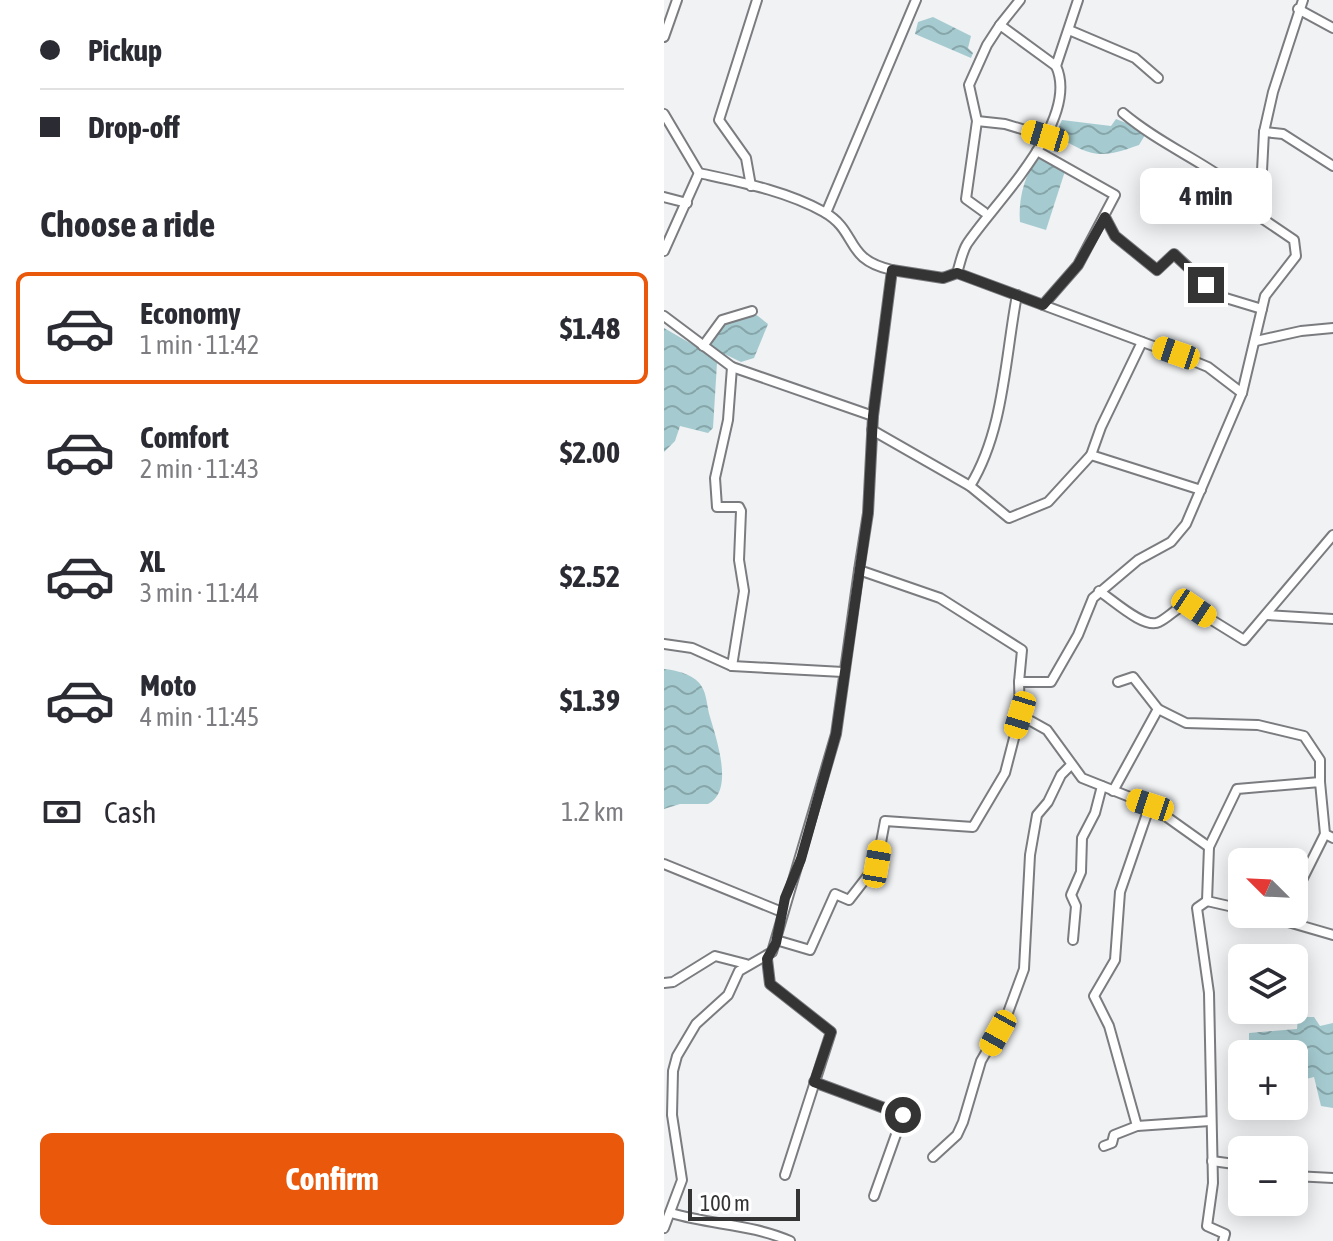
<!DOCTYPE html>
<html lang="en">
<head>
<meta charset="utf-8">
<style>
	body { margin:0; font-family:"Asap Condensed",sans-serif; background:#f7f7f7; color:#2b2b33; height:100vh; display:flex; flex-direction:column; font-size:30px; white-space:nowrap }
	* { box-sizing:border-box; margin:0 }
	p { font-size:26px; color:#7c7c81 }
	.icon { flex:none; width:44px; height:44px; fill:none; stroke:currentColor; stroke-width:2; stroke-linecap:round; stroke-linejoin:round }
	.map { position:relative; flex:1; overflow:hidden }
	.details { display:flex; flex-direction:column; background:#fff; width:664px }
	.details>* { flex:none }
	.guide { display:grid; align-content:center; height:176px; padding:0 40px; background:#fff }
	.needle { width:52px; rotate:294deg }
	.controls { position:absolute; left:564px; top:848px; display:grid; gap:16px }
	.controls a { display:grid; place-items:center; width:80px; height:80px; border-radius:12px; background:#fff; box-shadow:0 4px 20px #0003; font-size:40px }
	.scale { position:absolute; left:24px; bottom:20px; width:112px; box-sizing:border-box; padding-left:8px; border:4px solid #343435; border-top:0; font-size:22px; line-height:28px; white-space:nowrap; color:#343435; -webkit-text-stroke:6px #fff; paint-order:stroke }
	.end { position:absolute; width:36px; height:36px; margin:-18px; border:10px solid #343435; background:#fff; box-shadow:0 0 0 4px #fff }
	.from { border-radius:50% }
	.bubble { position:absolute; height:56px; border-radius:12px; background:#fff; box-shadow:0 4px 20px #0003; font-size:26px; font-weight:700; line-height:56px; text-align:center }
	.car { position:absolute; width:24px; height:48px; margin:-24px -12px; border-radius:10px; box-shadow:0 0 6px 2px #0007; background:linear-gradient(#f5c518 24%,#345 0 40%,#f5c518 0 76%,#345 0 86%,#f5c518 0) }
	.guide b { display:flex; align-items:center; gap:28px; height:76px; font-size:30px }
	.guide b+b { border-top:2px solid #e1e1e2 }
	.guide i { width:20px; height:20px; background:#2b2b33 }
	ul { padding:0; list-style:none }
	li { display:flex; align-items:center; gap:24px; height:112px; margin:0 16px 12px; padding:0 24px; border:4px solid transparent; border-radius:12px }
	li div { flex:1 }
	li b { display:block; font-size:30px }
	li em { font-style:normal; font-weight:700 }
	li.current { border-color:#ea580c }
	li>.icon { width:72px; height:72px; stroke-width:1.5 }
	h2 { padding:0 40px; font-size:36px; line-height:96px }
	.pay { display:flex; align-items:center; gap:20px; height:88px; padding:0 40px; font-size:30px }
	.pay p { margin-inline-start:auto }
	.primary-button { display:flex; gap:16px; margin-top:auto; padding:16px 40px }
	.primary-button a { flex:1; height:92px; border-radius:12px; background:#ea580c; color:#fff; font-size:32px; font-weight:700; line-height:92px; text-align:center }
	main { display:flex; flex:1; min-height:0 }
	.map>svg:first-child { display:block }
	.water { fill:url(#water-waves) }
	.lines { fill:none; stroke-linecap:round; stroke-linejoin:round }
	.minor-casing { stroke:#7b7c7f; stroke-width:12 }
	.minor { stroke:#fff; stroke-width:8 }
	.route { stroke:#343435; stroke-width:10 }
</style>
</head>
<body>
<main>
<section class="details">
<div class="guide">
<b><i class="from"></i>Pickup</b>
<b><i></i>Drop-off</b>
</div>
<h2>Choose a ride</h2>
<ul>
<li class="current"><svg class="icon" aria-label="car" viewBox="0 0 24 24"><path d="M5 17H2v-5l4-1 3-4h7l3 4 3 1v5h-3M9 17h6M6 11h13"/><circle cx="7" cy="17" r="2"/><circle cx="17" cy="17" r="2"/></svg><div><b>Economy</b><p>1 min · 11:42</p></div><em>$1.48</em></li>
<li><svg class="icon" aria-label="car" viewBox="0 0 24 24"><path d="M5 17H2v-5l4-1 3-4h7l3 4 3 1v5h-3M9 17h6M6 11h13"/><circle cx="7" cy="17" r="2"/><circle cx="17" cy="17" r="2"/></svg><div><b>Comfort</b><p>2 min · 11:43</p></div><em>$2.00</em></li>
<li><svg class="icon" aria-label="car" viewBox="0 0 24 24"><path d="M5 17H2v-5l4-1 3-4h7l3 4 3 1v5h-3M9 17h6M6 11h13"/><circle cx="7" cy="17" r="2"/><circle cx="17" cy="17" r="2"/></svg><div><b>XL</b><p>3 min · 11:44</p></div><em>$2.52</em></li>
<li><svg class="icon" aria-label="car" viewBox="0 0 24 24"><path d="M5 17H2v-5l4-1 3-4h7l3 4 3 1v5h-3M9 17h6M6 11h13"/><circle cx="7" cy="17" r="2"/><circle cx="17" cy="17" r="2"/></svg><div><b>Moto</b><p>4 min · 11:45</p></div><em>$1.39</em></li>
</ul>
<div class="pay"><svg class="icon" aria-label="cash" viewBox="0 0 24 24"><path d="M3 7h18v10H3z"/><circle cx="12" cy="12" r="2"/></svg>Cash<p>1.2 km</p></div>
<div class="primary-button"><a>Confirm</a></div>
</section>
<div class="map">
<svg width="669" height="1241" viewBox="0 0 669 1241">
	<defs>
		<pattern id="water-waves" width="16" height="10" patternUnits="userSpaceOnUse" patternTransform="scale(2)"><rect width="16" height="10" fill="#a5cbd0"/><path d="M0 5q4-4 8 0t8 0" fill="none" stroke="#87a6aa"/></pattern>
	</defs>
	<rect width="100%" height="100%" fill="#f0f2f4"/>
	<g class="water">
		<polygon points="269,17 307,36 304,48 309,53 307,58 251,34 254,22"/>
		<path d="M452,119l18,7 11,9 -6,10c-41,15 -48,11 -84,-10l7,-15 49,6z"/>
		<path d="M376,158l26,10 -20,62 -26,-8c-2,-20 4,-51 20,-64z"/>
		<polygon points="90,313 104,324 90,358 77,362 46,347 55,323"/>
		<polygon points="0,328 45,354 53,363 49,428 44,433 16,426 11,441 0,452"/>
		<path d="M0,669c12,1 32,6 38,18 5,8 5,21 8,30 6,21 25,74 -2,87h-28l-16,5z"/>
		<polygon points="634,1017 650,1017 656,1026 669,1023 669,1108 657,1106 650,1077 630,1082 630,1054 585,1054 585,1033 633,1029"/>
	</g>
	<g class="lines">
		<g class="minor-casing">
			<g id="minor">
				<polyline points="634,9 669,28"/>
				<polyline points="336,25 356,0"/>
				<polyline points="405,30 471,58 494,78"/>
				<polyline points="0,37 13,0"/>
				<path d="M459,113c45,38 98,54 137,97"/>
				<path d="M0,114l35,59c41,9 88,18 125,39 35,20 19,47 68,58l-19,146 -5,97 -9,57 81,28 82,52 -3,32"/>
				<polyline points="313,121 341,124 381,136"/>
				<polyline points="600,132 619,134 669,166"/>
				<polyline points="373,151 451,195 414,265 379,305"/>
				<polyline points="87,186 82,158 55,120 93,0"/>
				<polyline points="0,197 23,203"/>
				<polyline points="320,212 302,199 313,121 305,85 323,45 336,25 392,66"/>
				<polyline points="162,213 252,0"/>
				<polyline points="441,217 451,236 493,270 510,254 555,296 598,309"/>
				<polyline points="0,251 35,173"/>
				<polyline points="228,270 279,278 293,273 527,360 544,367 578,393"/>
				<path d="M293,273c3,-9 5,-21 10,-29 27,-41 114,-123 89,-178l22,-66"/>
				<polyline points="0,316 68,367 64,420 51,478 53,507 75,507 77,511 75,560 80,591 68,666 28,648 0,644"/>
				<polyline points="592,341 637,331 669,328"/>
				<polyline points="39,346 58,320 88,311"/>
				<polyline points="68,367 209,416"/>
				<polyline points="208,430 306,486 345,518 384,502 427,455 537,490"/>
				<polyline points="427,455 437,427 478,342"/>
				<path d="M306,486c34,-55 35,-128 47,-191"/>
				<path d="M435,591c14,9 46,39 60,31 10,-5 16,-13 27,-18l58,36 89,-105"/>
				<polyline points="602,615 669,619"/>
				<polyline points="68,666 179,672"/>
				<polyline points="454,682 469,677 494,709"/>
				<polyline points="449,791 494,709 522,723 594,725 640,736 656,760 656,782"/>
				<polyline points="545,847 573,789 656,782 661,834 669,838"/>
				<polyline points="0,864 118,912"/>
				<polyline points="630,896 661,834"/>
				<polyline points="543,901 533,908 545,993 549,1183 543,1226 561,1234 559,1241"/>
				<polyline points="578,909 543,901 545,847 486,805 418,778 383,730 356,715 355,682 387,682 414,635 429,598 474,560 507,542 522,524 578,393 601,296 632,256 630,240 596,217 596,210 600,132 609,92 639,0"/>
				<polyline points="597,914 669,935"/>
				<polyline points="112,940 146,950 171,894 185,900 213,864 221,821 309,827 341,773 356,715"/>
				<polyline points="409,940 412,906 407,895 417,872 418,838 431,813 438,786"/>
				<polyline points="103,959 106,984 167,1032 121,1175"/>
				<polyline points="0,983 9,982 51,956 82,964"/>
				<polyline points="150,1082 239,1115 210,1196"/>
				<polyline points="473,1126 445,1026 430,996 451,960 456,892 486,805"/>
				<polyline points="440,1146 448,1143 450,1135 473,1126 546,1121"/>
				<polyline points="269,1157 293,1135 299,1122 317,1061 342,1018 360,969 366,855 373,815 384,802 397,775 407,765"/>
				<polyline points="548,1161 578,1165"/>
				<polyline points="630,1176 669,1178"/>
				<path d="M7,1213c40,12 80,11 119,28"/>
				<polyline points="0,1228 18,1180 8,1115 9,1071 13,1056 32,1024 64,995 75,971 108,952 172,734 195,570"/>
			</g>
		</g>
		<use href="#minor" class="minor"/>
	</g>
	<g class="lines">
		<polyline class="route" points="239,1115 150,1082 167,1032 106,984 103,959 112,943 121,898 137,859 172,734 204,513 209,416 228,270 279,278 293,273 379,305 414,265 441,217 451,236 493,270 510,254 542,285"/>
	</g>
</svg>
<div class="controls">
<a><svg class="needle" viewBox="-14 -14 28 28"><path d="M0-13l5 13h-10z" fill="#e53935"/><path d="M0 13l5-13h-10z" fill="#7c7c81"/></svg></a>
<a><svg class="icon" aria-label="layers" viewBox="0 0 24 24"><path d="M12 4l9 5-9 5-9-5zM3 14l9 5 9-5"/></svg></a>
<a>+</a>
<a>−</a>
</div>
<div class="scale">100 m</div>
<i class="end from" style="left:239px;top:1115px"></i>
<i class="end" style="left:542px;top:285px"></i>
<div class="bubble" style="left:476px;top:168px;width:132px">4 min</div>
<i class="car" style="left:381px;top:136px;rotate:287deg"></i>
<i class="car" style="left:512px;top:353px;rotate:289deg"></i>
<i class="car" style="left:530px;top:608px;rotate:124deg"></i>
<i class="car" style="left:356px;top:715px;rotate:197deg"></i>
<i class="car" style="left:486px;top:805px;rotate:288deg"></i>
<i class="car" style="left:213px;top:864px;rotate:10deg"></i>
<i class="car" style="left:334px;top:1033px;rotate:209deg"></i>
</div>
</main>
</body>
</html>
